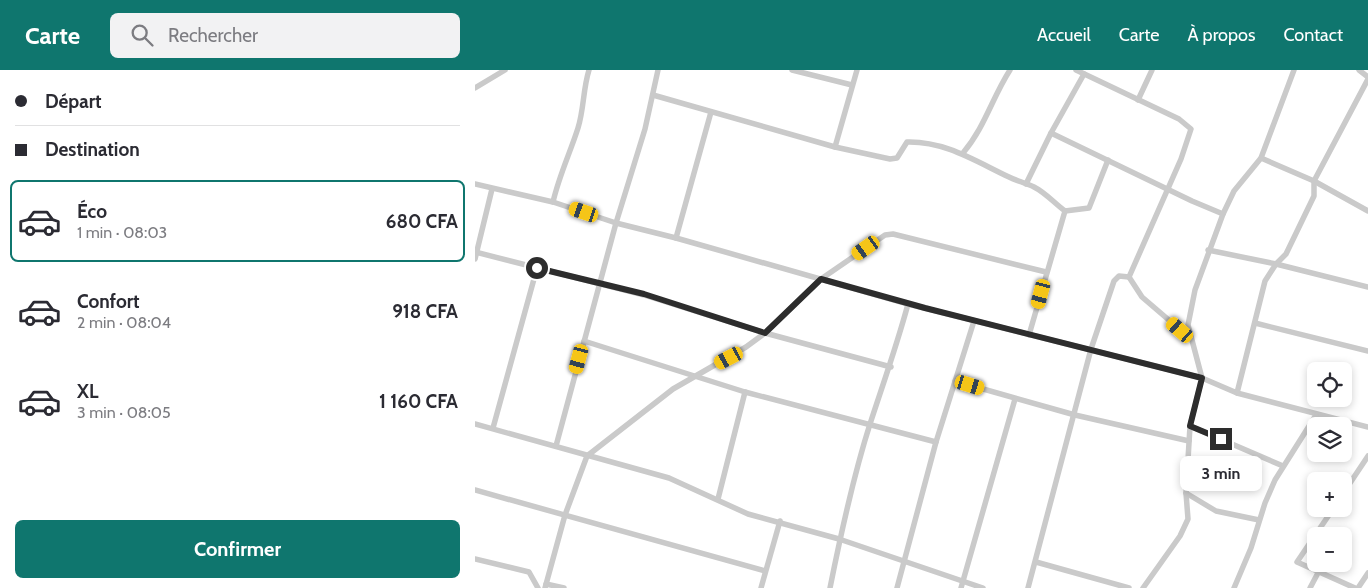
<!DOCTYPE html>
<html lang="fr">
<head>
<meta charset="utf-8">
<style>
	body { margin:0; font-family:Cabin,sans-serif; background:#f2f2f3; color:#2b2b33; height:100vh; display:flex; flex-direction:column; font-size:19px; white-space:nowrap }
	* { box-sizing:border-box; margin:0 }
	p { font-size:16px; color:#7c7c81 }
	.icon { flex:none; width:28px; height:28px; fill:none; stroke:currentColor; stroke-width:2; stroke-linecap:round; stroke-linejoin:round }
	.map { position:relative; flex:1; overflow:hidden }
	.panel { display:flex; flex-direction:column; background:#fff; width:475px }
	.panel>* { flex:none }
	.top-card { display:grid; align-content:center; height:110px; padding:0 15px; background:#fff }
	.buttons { position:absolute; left:832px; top:292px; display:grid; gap:10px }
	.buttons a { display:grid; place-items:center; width:45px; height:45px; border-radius:8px; background:#fff; box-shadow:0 2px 8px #0003; font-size:25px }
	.end { position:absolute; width:22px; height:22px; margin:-11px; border:6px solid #2d2d2d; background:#fff; box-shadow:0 0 0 2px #fff }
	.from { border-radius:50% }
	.bubble { position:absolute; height:35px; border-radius:8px; background:#fff; box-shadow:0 2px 8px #0003; font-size:16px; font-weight:700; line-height:35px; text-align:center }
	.car { position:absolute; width:15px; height:30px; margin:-15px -8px; border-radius:6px; box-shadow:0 0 4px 1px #0007; background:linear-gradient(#f5c518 24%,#345 0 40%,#f5c518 0 76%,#345 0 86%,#f5c518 0) }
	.top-card b { display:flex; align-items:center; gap:18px; height:48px; font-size:19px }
	.top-card b+b { border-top:1px solid #e1e1e2 }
	.top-card i { width:12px; height:12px; background:#2b2b33 }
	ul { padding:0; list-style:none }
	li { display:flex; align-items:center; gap:15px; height:82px; margin:0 10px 8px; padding:0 5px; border:2px solid transparent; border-radius:8px }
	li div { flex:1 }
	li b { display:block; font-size:19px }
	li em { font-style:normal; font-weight:700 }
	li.selected { border-color:#0f766e }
	li>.icon { width:45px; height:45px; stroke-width:1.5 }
	.action { display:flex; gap:10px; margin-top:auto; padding:10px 15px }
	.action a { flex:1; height:58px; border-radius:8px; background:#0f766e; color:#fff; font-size:20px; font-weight:700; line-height:58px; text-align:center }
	header { display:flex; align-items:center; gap:30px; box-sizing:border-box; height:70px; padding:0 25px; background:#0f766e; color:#fff }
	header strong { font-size:24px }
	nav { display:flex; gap:28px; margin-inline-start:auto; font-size:18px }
	.search { width:350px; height:45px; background:#f2f2f3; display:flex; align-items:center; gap:12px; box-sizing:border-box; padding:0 18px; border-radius:8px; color:#7c7c81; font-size:19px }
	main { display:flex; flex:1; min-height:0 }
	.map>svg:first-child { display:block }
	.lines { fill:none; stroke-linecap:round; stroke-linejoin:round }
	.minor { stroke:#cacaca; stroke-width:5.5 }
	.route { stroke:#2d2d2d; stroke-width:6 }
</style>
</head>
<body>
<header>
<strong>Carte</strong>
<div class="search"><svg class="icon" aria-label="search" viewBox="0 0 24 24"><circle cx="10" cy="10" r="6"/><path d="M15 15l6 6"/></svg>Rechercher</div>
<nav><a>Accueil</a><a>Carte</a><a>À propos</a><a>Contact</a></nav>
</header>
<main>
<section class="panel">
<div class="top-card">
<b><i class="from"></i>Départ</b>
<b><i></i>Destination</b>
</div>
<ul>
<li class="selected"><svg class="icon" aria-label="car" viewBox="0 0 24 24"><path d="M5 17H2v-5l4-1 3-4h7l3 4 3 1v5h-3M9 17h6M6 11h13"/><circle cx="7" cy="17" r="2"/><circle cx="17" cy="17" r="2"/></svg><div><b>Éco</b><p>1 min · 08:03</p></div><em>680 CFA</em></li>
<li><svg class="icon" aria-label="car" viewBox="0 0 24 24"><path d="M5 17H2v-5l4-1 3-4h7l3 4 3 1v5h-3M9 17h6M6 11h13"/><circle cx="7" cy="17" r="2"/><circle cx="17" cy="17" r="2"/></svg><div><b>Confort</b><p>2 min · 08:04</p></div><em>918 CFA</em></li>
<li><svg class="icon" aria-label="car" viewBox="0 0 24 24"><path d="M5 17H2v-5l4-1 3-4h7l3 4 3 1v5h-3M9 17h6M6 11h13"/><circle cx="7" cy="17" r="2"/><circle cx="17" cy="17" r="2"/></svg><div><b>XL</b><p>3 min · 08:05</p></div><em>1 160 CFA</em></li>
</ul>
<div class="action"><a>Confirmer</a></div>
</section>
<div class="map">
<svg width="893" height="518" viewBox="0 0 893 518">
	<rect width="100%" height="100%" fill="#fff"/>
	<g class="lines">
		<g class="minor">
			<polyline points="317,0 377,15"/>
			<polyline points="601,0 704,49 716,59 706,89 654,207 667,227 716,269"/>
			<polyline points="884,0 893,7"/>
			<polyline points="0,18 30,0"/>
			<path d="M178,25l182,52 55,12 7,-1 10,-16c38,-1 68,19 102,35 8,4 17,6 25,10 12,6 20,16 31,24l-36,124"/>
			<polyline points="663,30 677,0"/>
			<polyline points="576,63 717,131 748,144"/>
			<polyline points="360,77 382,0"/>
			<path d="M488,83c22,-26 29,-55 47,-83"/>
			<polyline points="786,88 839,111 893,141"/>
			<polyline points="0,114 78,132 141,153 201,168 433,234 727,308 762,323 893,357"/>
			<polyline points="551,114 576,63 609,4"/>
			<path d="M78,132c6,-26 17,-49 25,-74 6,-19 5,-39 11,-58"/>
			<polyline points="590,141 614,138 633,90"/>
			<polyline points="201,168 236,42"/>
			<polyline points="733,180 801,194 811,184 839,126 839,111 893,9"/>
			<polyline points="0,182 169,225 290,263 416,297"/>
			<polyline points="0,189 17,119"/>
			<polyline points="780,253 893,281"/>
			<polyline points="109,271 270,322 461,372"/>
			<polyline points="480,311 600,345 714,371"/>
			<polyline points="762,323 790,211 801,194 893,217"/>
			<polyline points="0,354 194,408 273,444 364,469 508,518"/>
			<polyline points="715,356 808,396"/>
			<polyline points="18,358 62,198"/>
			<polyline points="81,376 141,153 170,59 183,0"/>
			<polyline points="0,420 290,501"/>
			<polyline points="869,422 893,386"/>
			<polyline points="711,423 741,441 784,450"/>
			<polyline points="243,429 270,322"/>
			<polyline points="858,439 822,492 880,518"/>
			<polyline points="0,489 54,502 63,518"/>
			<polyline points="561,492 654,518"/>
			<polyline points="71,514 89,518"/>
			<polyline points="70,518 90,445 112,386 198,319 271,277 290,263 346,209 410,165 418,164 571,202"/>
			<polyline points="286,518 305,451"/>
			<path d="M355,518c11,-55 23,-111 40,-164 13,-40 27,-79 38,-120"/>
			<polyline points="422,518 461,372 499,251"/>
			<polyline points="486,518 540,329"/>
			<polyline points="553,518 616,279 639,211 644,206 654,207"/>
			<polyline points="668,518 705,466 713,449 711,423 715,356 727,308 713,255 720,220 748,144 759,121 786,88 819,0"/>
			<polyline points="759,518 776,478 790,433 800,410 841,345"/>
			<polyline points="835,518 844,501"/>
			<polyline points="883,518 893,503"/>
		</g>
	</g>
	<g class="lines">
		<polyline class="route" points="62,198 169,224 290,263 346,209 450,238 727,308 715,356 746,369"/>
	</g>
</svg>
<div class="buttons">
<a><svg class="icon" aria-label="locate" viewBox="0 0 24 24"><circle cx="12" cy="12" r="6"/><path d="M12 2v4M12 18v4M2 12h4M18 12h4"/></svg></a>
<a><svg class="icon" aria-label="layers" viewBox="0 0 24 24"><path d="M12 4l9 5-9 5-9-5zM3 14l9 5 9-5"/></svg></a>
<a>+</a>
<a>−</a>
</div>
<i class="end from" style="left:62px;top:198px"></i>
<i class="end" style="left:746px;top:369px"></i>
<div class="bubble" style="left:705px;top:386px;width:82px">3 min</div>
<i class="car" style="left:109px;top:142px;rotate:289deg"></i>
<i class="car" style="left:391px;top:178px;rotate:235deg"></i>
<i class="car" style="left:566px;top:224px;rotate:195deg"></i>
<i class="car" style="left:705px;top:260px;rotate:311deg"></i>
<i class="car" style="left:254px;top:288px;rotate:242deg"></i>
<i class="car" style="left:104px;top:289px;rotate:195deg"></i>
<i class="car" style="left:495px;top:315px;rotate:107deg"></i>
</div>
</main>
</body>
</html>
